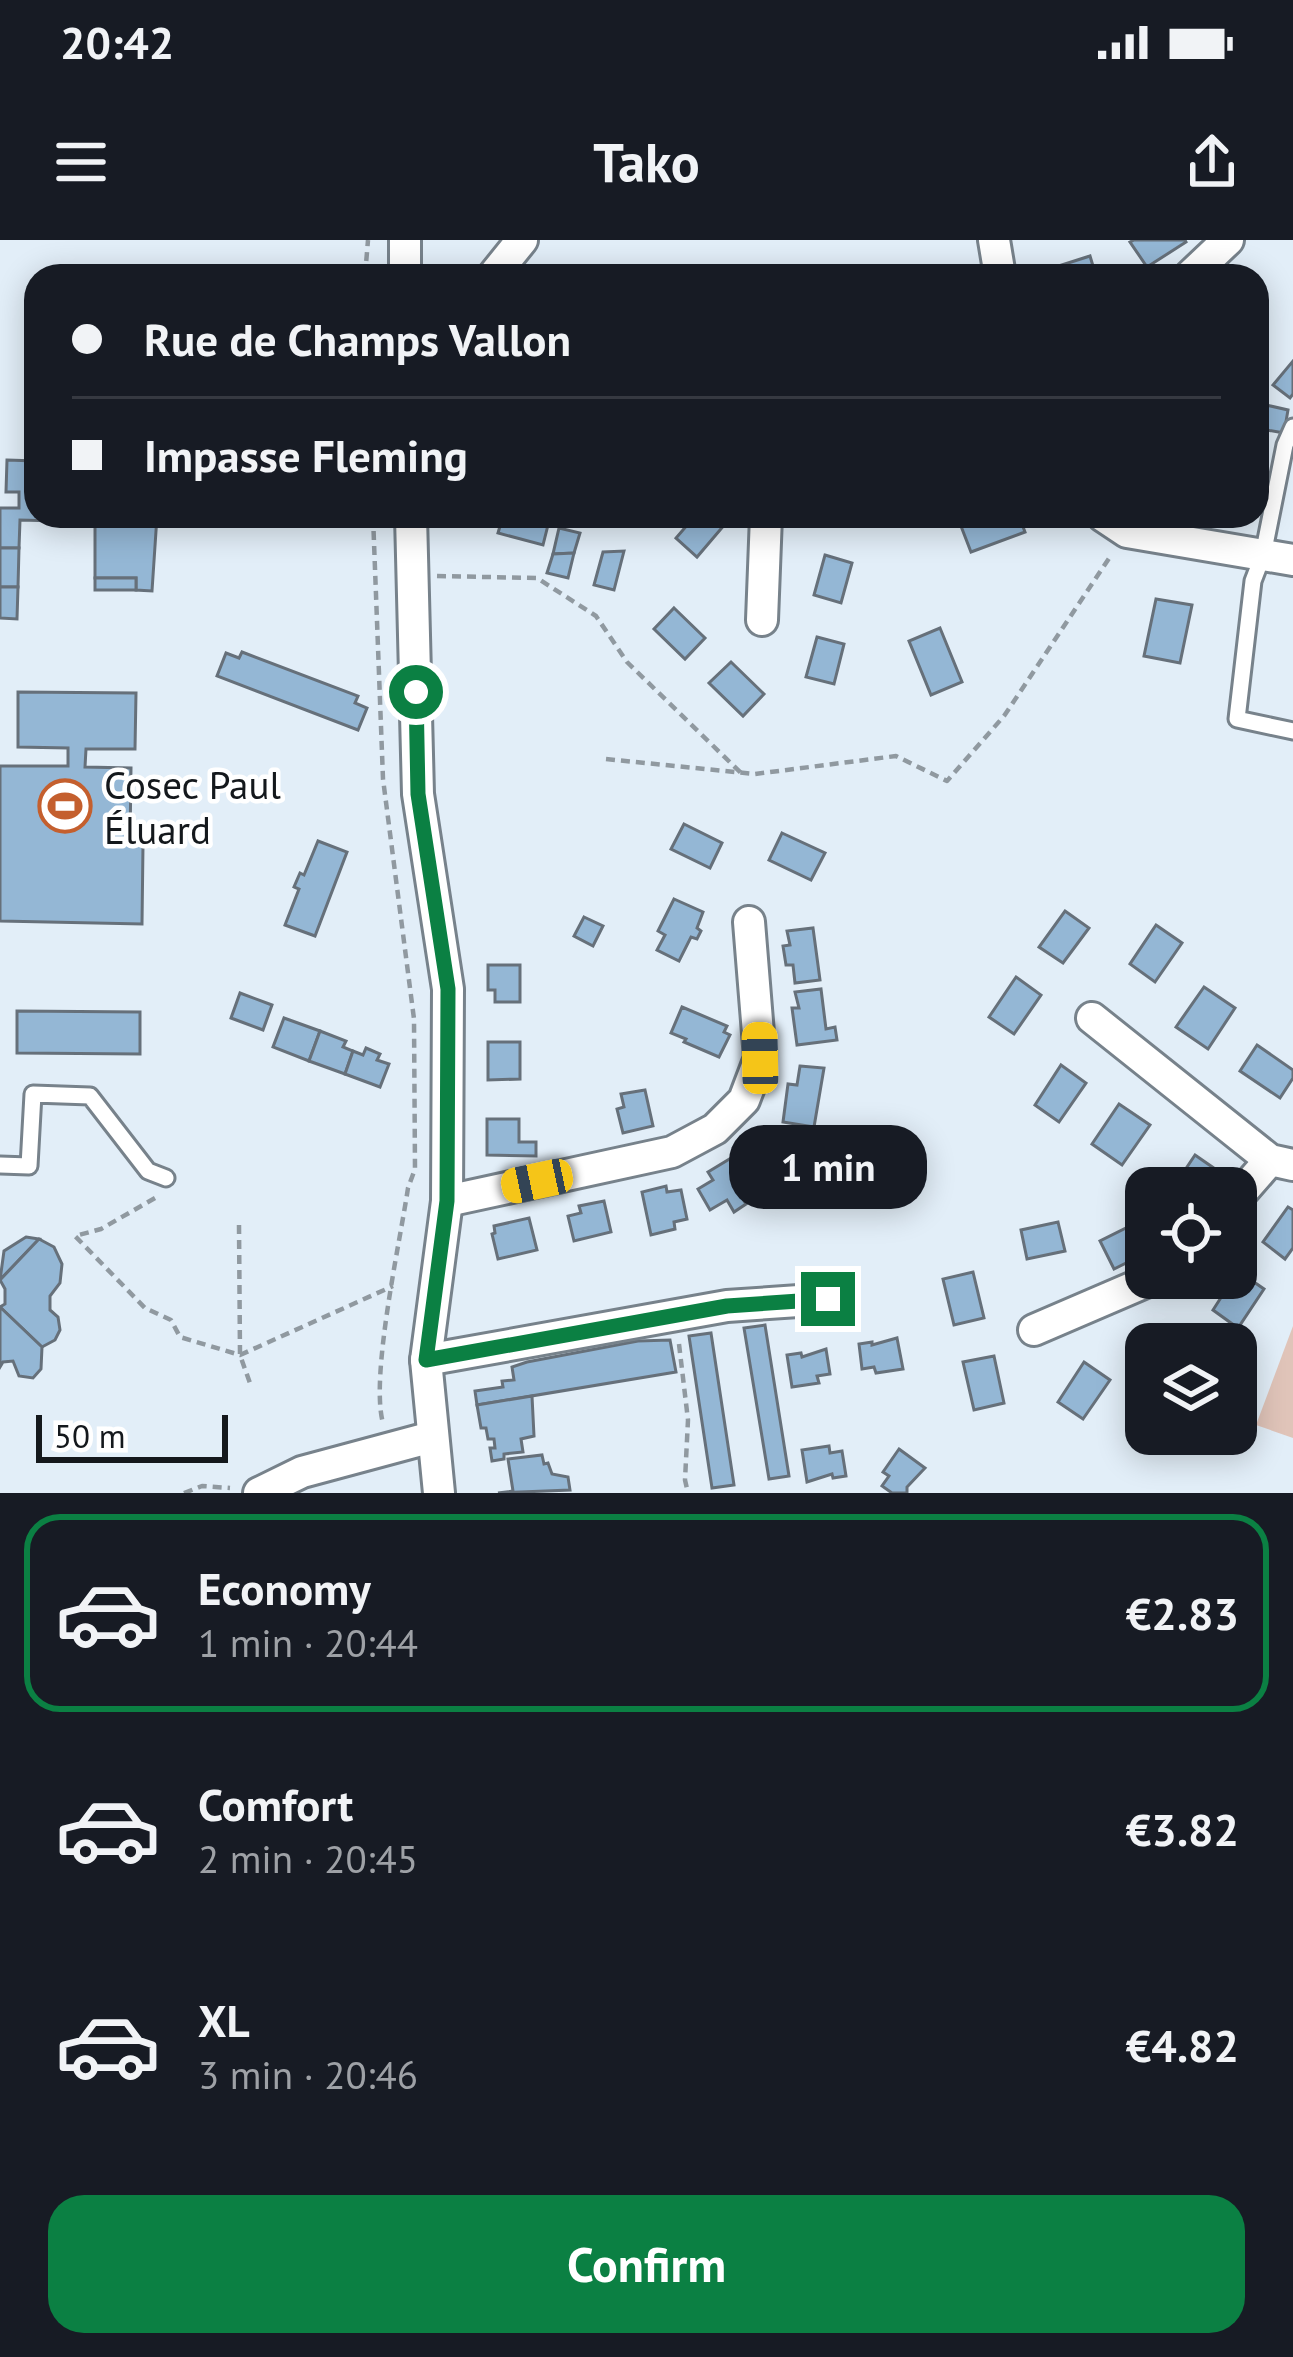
<!DOCTYPE html>
<html lang="en">
<head>
<meta charset="utf-8">
<style>
	body { margin:0; font-family:"PT Sans",sans-serif; background:#20242c; color:#f1f3f6; height:100vh; display:flex; flex-direction:column; font-size:45px; white-space:nowrap }
	* { box-sizing:border-box; margin:0 }
	p { font-size:39px; color:#9ea1a6 }
	.icon { flex:none; width:66px; height:66px; fill:none; stroke:currentColor; stroke-width:2; stroke-linecap:round; stroke-linejoin:round }
	.map { position:relative; height:1253px; overflow:hidden }
	.drawer { display:flex; flex-direction:column; background:#171b24; flex:1 }
	.drawer>* { flex:none }
	.banner { position:absolute; left:24px; top:24px; width:1245px; height:264px; border-radius:36px; box-shadow:0 6px 30px #0003; display:grid; align-content:center; height:264px; padding:0 48px; background:#171b24 }
	.buttons { position:absolute; left:1125px; top:927px; display:grid; gap:24px }
	.buttons a { display:grid; place-items:center; width:132px; height:132px; border-radius:24px; background:#171b24; box-shadow:0 6px 30px #0003; font-size:60px }
	.scale { position:absolute; left:36px; bottom:30px; width:192px; box-sizing:border-box; padding-left:12px; border:6px solid #14181c; border-top:0; font-size:33px; line-height:42px; white-space:nowrap; color:#14181c; -webkit-text-stroke:9px #fff; paint-order:stroke }
	.end { position:absolute; width:54px; height:54px; margin:-27px; border:15px solid #0b8043; background:#fff; box-shadow:0 0 0 6px #fff }
	.from { border-radius:50% }
	.bubble { position:absolute; height:84px; border-radius:36px; background:#171b24; box-shadow:0 6px 30px #0003; font-size:39px; font-weight:600; line-height:84px; text-align:center }
	.car { position:absolute; width:36px; height:72px; margin:-36px -18px; border-radius:15px; box-shadow:0 0 9px 3px #0007; background:linear-gradient(#f5c518 24%,#345 0 40%,#f5c518 0 76%,#345 0 86%,#f5c518 0) }
	.banner b { display:flex; align-items:center; gap:42px; height:114px; font-size:45px }
	.banner b+b { border-top:3px solid #363941 }
	.banner i { width:30px; height:30px; background:#f1f3f6 }
	ul { padding:21px 0 0; list-style:none }
	li { display:flex; align-items:center; gap:36px; height:198px; margin:0 24px 18px; padding:0 24px; border:6px solid transparent; border-radius:36px }
	li div { flex:1 }
	li b { display:block; font-size:45px }
	li em { font-style:normal; font-weight:600 }
	li.active { border-color:#0b8043 }
	li>.icon { width:108px; height:108px; stroke-width:1.5 }
	.action { display:flex; gap:24px; margin-top:auto; padding:24px 48px }
	.action a { flex:1; height:138px; border-radius:36px; background:#0b8043; color:#fff; font-size:48px; font-weight:600; line-height:138px; text-align:center }
	.status { display:flex; justify-content:space-between; align-items:center; height:84px; padding:0 60px; background:#171b24; direction:ltr }
	.status svg { height:33px; fill:currentColor }
	header { display:flex; justify-content:space-between; align-items:center; height:156px; padding:0 48px; background:#171b24; font-size:54px; font-weight:600 }
	.map>svg:first-child { display:block }
	.green { fill:#e0c4b9 }
	.building { fill:#94b7d5; stroke:#66707a; stroke-width:3 }
	.lines { fill:none; stroke-linecap:round; stroke-linejoin:round }
	.lane-casing { stroke:#77828b; stroke-width:21 }
	.street-casing { stroke:#77828b; stroke-width:36 }
	.path { stroke:#9099a0; stroke-width:4.5; stroke-dasharray:9 6; stroke-linecap:butt }
	.lane { stroke:#fff; stroke-width:15 }
	.street { stroke:#fff; stroke-width:30 }
	.route { stroke:#0b8043; stroke-width:15 }
	.labels { text-anchor:middle; dominant-baseline:central; stroke-width:9; stroke-linejoin:round; paint-order:stroke }
	.poi-label { font-size:39px; fill:#14181c; stroke:#fff; text-anchor:start }
</style>
</head>
<body>
<div class="status"><b>20:42</b><svg viewBox="0 0 49 12"><path d="M0 12V9h3v3zM5 12V6h3v6zM10 12V3h3v9zM15 12V0h3v12zM26 1h20v11H26zM47 4h2v5h-2z"/></svg></div>
<header><svg class="icon" aria-label="menu" viewBox="0 0 24 24"><path d="M4 6h16M4 12h16M4 18h16"/></svg>Tako<svg class="icon" aria-label="share" viewBox="0 0 24 24"><path d="M12 15V3M7 8l5-5 5 5M5 13v7h14v-7"/></svg></header>
<div class="map">
<svg width="1293" height="1253" viewBox="0 0 1293 1253">
	<rect width="100%" height="100%" fill="#e2eef8"/>
	<polygon class="green" points="1293,1086 1293,1198 1256,1185"/>
	<g class="building">
		<polygon points="1134,0 1185,0 1186,2 1147,27 1130,2"/>
		<polygon points="1090,16 1096,36 1048,36 1046,30"/>
		<polygon points="1293,121 1293,154 1290,158 1273,145"/>
		<polygon points="1266,165 1288,170 1284,193 1261,189"/>
		<polygon points="7,220 36,221 36,276 157,276 152,351 136,350 136,338 95,338 95,282 20,280 19,308 0,308 0,268 19,268 19,252 6,252"/>
		<polygon points="503,276 548,285 543,305 498,293"/>
		<polygon points="695,276 717,276 726,283 697,317 676,298"/>
		<polygon points="973,276 1019,276 1025,292 971,312 959,281"/>
		<polygon points="559,288 580,293 574,313 553,314"/>
		<polygon points="0,308 19,308 18,347 0,347"/>
		<polygon points="624,311 614,350 594,345 603,312"/>
		<polygon points="574,313 568,338 547,333 553,314"/>
		<polygon points="825,315 852,323 841,363 814,355"/>
		<rect x="95" y="338" width="41" height="12"/>
		<polygon points="0,347 18,347 17,379 0,378"/>
		<polygon points="1156,359 1192,365 1180,423 1144,416"/>
		<polygon points="674,368 705,398 685,419 654,389"/>
		<polygon points="940,388 962,442 931,455 909,401"/>
		<polygon points="817,397 844,404 834,444 806,437"/>
		<polygon points="242,412 358,456 355,463 367,468 358,490 217,436 226,413 239,418"/>
		<polygon points="731,422 764,454 743,476 709,443"/>
		<polygon points="18,452 136,453 135,509 86,509 85,527 131,528 130,605 143,605 142,684 0,681 0,526 68,526 68,508 18,507"/>
		<polygon points="684,584 722,603 710,628 671,609"/>
		<polygon points="782,593 825,613 811,640 769,620"/>
		<polygon points="318,601 347,612 315,696 285,685 299,649 294,647 300,633 304,635"/>
		<polygon points="674,659 703,672 697,688 701,691 697,699 691,697 679,721 657,710 665,695 658,691"/>
		<polygon points="1065,671 1089,688 1063,723 1039,707"/>
		<polygon points="584,677 603,686 593,706 574,696"/>
		<polygon points="1156,685 1182,703 1155,742 1130,724"/>
		<polygon points="813,688 820,740 795,743 793,725 786,725 783,706 790,705 787,691"/>
		<polygon points="488,725 520,725 520,762 495,762 495,750 488,750"/>
		<polygon points="1016,737 1041,755 1014,794 989,777"/>
		<polygon points="1204,747 1235,768 1208,809 1176,787"/>
		<polygon points="821,749 826,789 835,787 837,800 797,805 792,768 799,768 795,752"/>
		<polygon points="240,753 272,765 263,790 231,778"/>
		<polygon points="682,767 727,786 724,792 730,795 719,817 684,802 686,799 671,793"/>
		<polygon points="17,771 140,772 140,814 17,813"/>
		<polygon points="284,778 320,791 309,821 273,807"/>
		<polygon points="320,791 346,801 343,807 353,811 345,834 309,821"/>
		<polygon points="488,802 520,802 520,839 488,840"/>
		<polygon points="1257,805 1293,830 1293,838 1280,858 1240,831"/>
		<polygon points="366,808 380,814 377,820 389,824 380,847 345,834 353,811 363,815"/>
		<polygon points="1061,825 1086,843 1059,882 1035,865"/>
		<polygon points="800,826 824,828 814,887 783,882 788,844 797,845"/>
		<polygon points="645,850 653,886 623,893 617,869 624,867 621,854"/>
		<polygon points="1119,864 1150,885 1122,925 1092,904"/>
		<polygon points="487,879 519,879 519,902 536,902 536,916 487,915"/>
		<polygon points="741,912 759,940 739,953 746,964 734,972 727,960 710,970 698,949 713,940 708,932"/>
		<polygon points="1195,915 1218,931 1207,948 1173,948"/>
		<polygon points="666,946 667,952 681,950 687,979 674,982 675,989 651,995 642,952"/>
		<polygon points="604,961 611,992 574,1001 568,976 581,973 579,966"/>
		<polygon points="1288,967 1293,970 1293,1008 1285,1019 1263,1002"/>
		<polygon points="529,978 537,1010 498,1019 492,994 495,993 494,986"/>
		<polygon points="1142,980 1146,988 1146,1013 1114,1029 1100,1001"/>
		<polygon points="1058,982 1065,1011 1027,1019 1021,990"/>
		<polygon points="26,997 39,999 0,1040 4,1011"/>
		<polygon points="39,999 54,1007 62,1024 60,1043 50,1056 50,1070 58,1077 60,1090 55,1100 42,1107 0,1067 5,1064 5,1049 0,1040"/>
		<polygon points="1238,1031 1264,1049 1238,1088 1213,1070"/>
		<polygon points="973,1032 984,1078 954,1085 943,1039"/>
		<polygon points="0,1067 42,1107 41,1129 33,1138 19,1136 13,1121 3,1122 0,1127"/>
		<polygon points="765,1085 789,1236 769,1239 744,1088"/>
		<polygon points="1156,1088 1180,1103 1146,1104 1146,1127 1134,1119"/>
		<polygon points="711,1093 734,1245 712,1248 689,1096"/>
		<polygon points="897,1098 903,1129 876,1133 874,1127 862,1129 859,1104 872,1102 872,1105"/>
		<polygon points="670,1100 676,1132 477,1165 475,1151 503,1147 502,1141 514,1140 512,1127 527,1122 638,1101"/>
		<polygon points="826,1109 830,1134 817,1136 819,1143 792,1147 787,1115 801,1113 802,1117"/>
		<polygon points="994,1116 1004,1163 974,1170 963,1122"/>
		<polygon points="1084,1122 1110,1140 1083,1179 1058,1162"/>
		<polygon points="532,1156 534,1196 521,1199 523,1212 504,1214 504,1219 492,1221 490,1208 495,1208 494,1199 488,1199 486,1188 481,1188 477,1165"/>
		<polygon points="829,1206 830,1213 842,1211 846,1236 833,1238 832,1234 807,1242 802,1210"/>
		<polygon points="899,1209 925,1228 907,1247 907,1253 892,1253 882,1246 889,1236 883,1232"/>
		<polygon points="542,1215 544,1224 548,1223 552,1234 568,1237 570,1250 498,1253 513,1251 508,1219"/>
	</g>
	<g class="lines">
		<g class="lane-casing">
			<g id="lane">
				<polyline points="1293,187 1285,205 1263,315 1253,341 1237,479 1293,491"/>
				<polyline points="0,925 29,926 33,854 90,856 148,931 166,938"/>
			</g>
		</g>
		<g class="street-casing">
			<g id="street">
				<polyline points="405,0 405,36"/>
				<polyline points="994,0 1000,36"/>
				<polyline points="493,36 522,0"/>
				<polyline points="1190,36 1228,0"/>
				<polyline points="411,276 418,554 448,749 447,961 426,1120 439,1253"/>
				<polyline points="1103,276 1127,292 1293,320"/>
				<polyline points="762,380 766,276"/>
				<polyline points="1092,778 1270,920 1293,925"/>
				<polyline points="1236,959 1270,920"/>
				<polyline points="447,961 672,912 715,889 744,860 760,818 749,682"/>
				<polyline points="1034,1090 1155,1038"/>
				<polyline points="426,1120 727,1066 828,1059"/>
				<polyline points="259,1253 302,1232 432,1197"/>
			</g>
		</g>
		<g class="path">
			<polyline points="365,36 368,0"/>
			<path d="M373,276l10,263 31,240 1,150 -7,19c-8,54 -38,189 -25,235"/>
			<polyline points="437,336 537,338 596,376 627,422 741,533"/>
			<polyline points="606,519 755,534 896,516 947,541 1004,476 1110,317"/>
			<polyline points="155,958 101,989 75,996 145,1068 171,1080 180,1097 240,1115 393,1046"/>
			<polyline points="239,985 240,1115 251,1146"/>
			<polyline points="679,1104 688,1180 685,1240 688,1253"/>
			<polyline points="184,1253 202,1246 230,1248"/>
		</g>
		<use href="#lane" class="lane"/>
		<use href="#street" class="street"/>
	</g>
	<g class="lines">
		<polyline class="route" points="416,452 418,554 448,749 447,961 426,1120 727,1066 828,1059"/>
	</g>
	<defs>
		<g id="stadium-ring" transform="scale(2.7)"><circle r="9.5" fill="#fff" stroke="#c45f2e" stroke-width="1.5"/><path d="M0-5a6.5 5 0 1 0 0 10a6.5 5 0 1 0 0-10ZM-3.5-1.8h7v3.6h-7Z" fill="#c45f2e"/></g>
	</defs>
	<g fill-rule="evenodd">
		<use href="#stadium-ring" x="65" y="566"/>
	</g>
	<g class="labels">
		<g class="poi-label">
			<text x="104" y="544">Cosec Paul<tspan x="104" dy="45">Éluard</tspan></text>
		</g>
	</g>
</svg>
<div class="buttons">
<a><svg class="icon" aria-label="locate" viewBox="0 0 24 24"><circle cx="12" cy="12" r="6"/><path d="M12 2v4M12 18v4M2 12h4M18 12h4"/></svg></a>
<a><svg class="icon" aria-label="layers" viewBox="0 0 24 24"><path d="M12 4l9 5-9 5-9-5zM3 14l9 5 9-5"/></svg></a>
</div>
<div class="scale">50 m</div>
<i class="end from" style="left:416px;top:452px"></i>
<i class="end" style="left:828px;top:1059px"></i>
<div class="bubble" style="left:729px;top:885px;width:198px">1 min</div>
<i class="car" style="left:760px;top:818px;rotate:359deg"></i>
<i class="car" style="left:537px;top:941px;rotate:258deg"></i>
<div class="banner">
<b><i class="from"></i>Rue de Champs Vallon</b>
<b><i></i>Impasse Fleming</b>
</div>
</div>
<section class="drawer">
<ul>
<li class="active"><svg class="icon" aria-label="car" viewBox="0 0 24 24"><path d="M5 17H2v-5l4-1 3-4h7l3 4 3 1v5h-3M9 17h6M6 11h13"/><circle cx="7" cy="17" r="2"/><circle cx="17" cy="17" r="2"/></svg><div><b>Economy</b><p>1 min · 20:44</p></div><em>€2.83</em></li>
<li><svg class="icon" aria-label="car" viewBox="0 0 24 24"><path d="M5 17H2v-5l4-1 3-4h7l3 4 3 1v5h-3M9 17h6M6 11h13"/><circle cx="7" cy="17" r="2"/><circle cx="17" cy="17" r="2"/></svg><div><b>Comfort</b><p>2 min · 20:45</p></div><em>€3.82</em></li>
<li><svg class="icon" aria-label="car" viewBox="0 0 24 24"><path d="M5 17H2v-5l4-1 3-4h7l3 4 3 1v5h-3M9 17h6M6 11h13"/><circle cx="7" cy="17" r="2"/><circle cx="17" cy="17" r="2"/></svg><div><b>XL</b><p>3 min · 20:46</p></div><em>€4.82</em></li>
</ul>
<div class="action"><a>Confirm</a></div>
</section>
</body>
</html>
